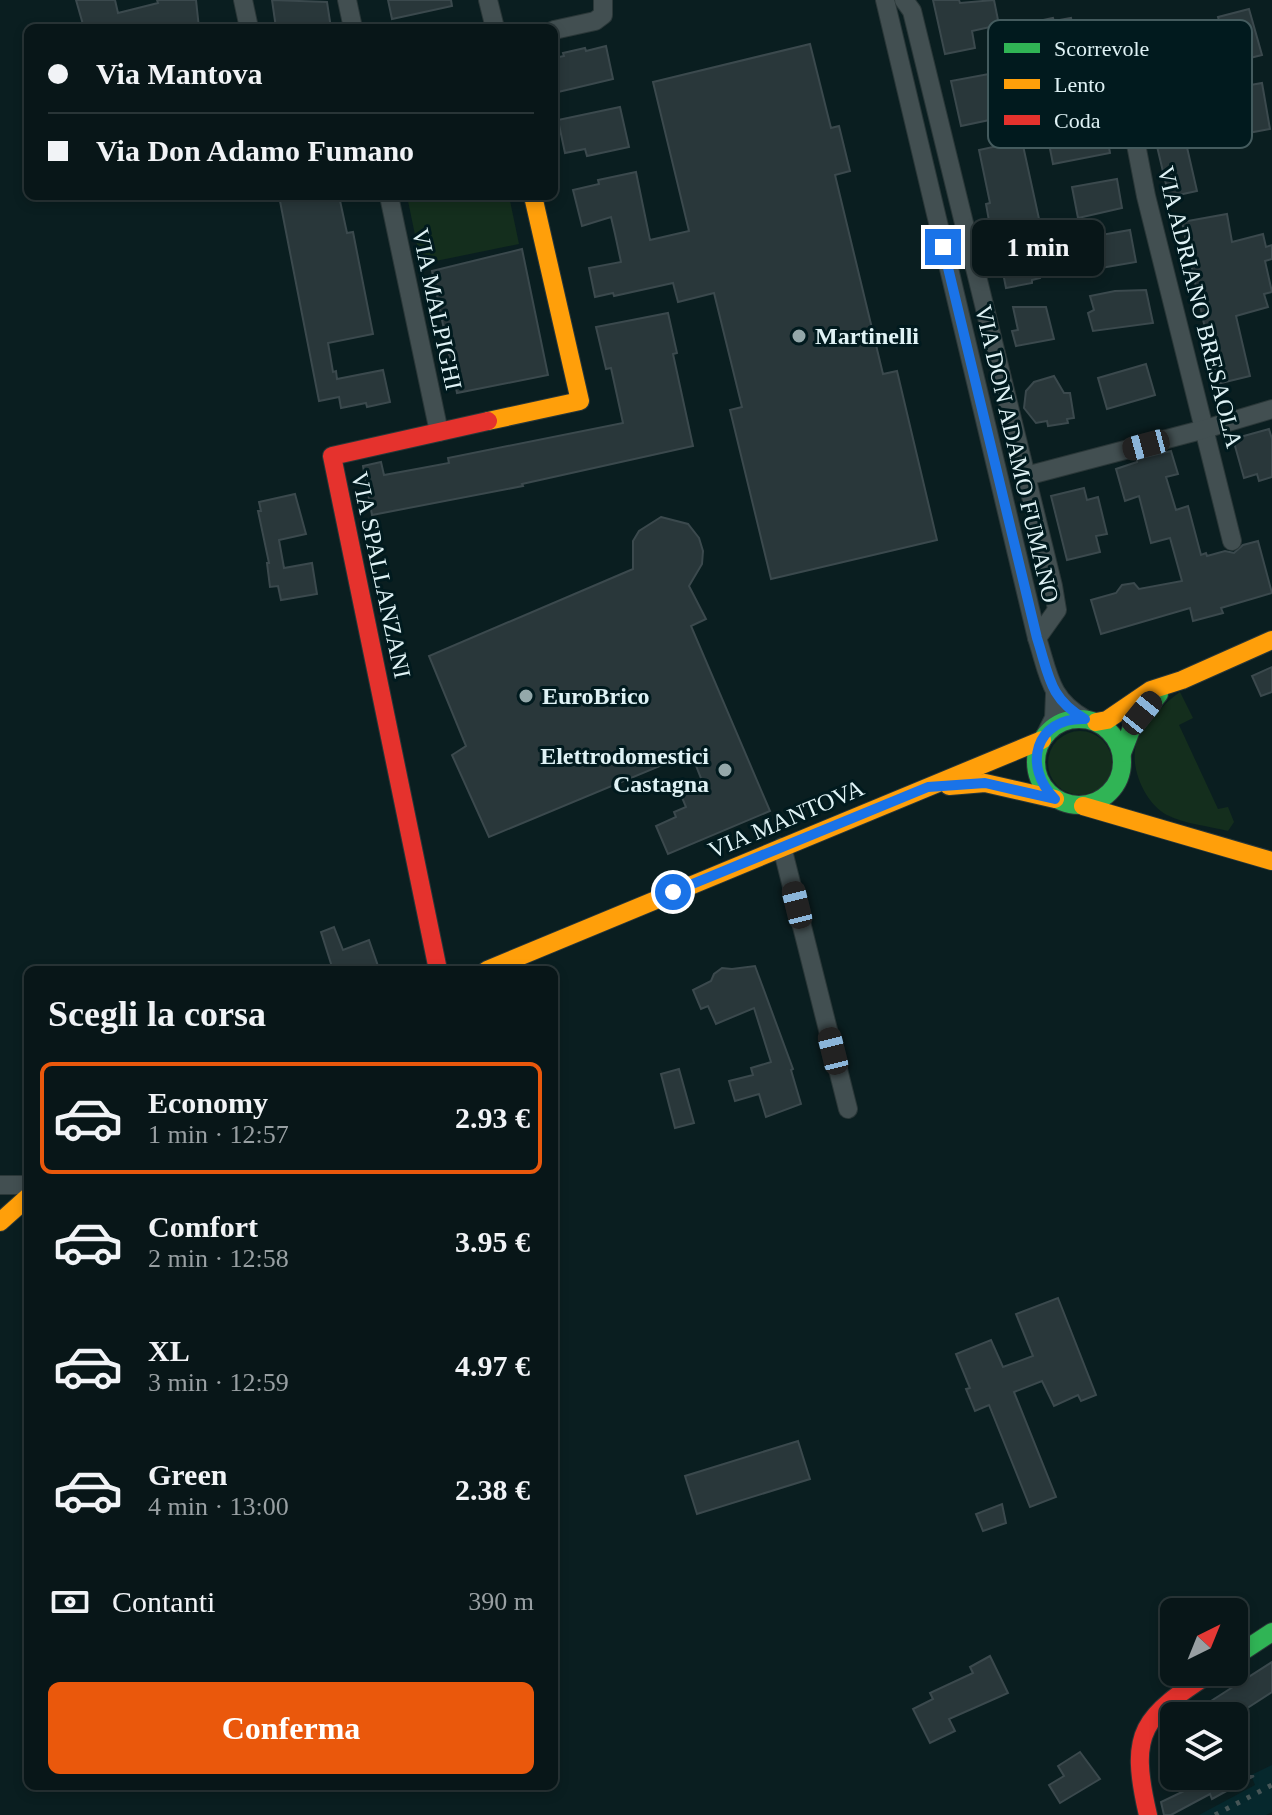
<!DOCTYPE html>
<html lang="it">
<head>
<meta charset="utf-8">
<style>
	body { margin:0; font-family:Georgia,serif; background:#162325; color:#f1f3f6; height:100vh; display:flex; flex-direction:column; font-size:30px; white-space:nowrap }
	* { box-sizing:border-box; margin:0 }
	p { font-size:26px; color:#989fa2 }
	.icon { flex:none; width:44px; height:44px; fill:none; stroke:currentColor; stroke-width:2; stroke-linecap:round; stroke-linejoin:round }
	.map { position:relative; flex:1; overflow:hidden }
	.sheet { position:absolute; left:24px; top:966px; width:534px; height:824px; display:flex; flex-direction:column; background:#081618; border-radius:12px; box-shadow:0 4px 12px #0003,0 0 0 2px #293537 }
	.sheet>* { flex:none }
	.top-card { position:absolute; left:24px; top:24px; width:534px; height:176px; border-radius:12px; box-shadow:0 4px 12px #0003,0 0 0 2px #293537; display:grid; align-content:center; height:176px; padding:0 24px; background:#081618 }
	.needle { width:52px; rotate:43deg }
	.controls { position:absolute; left:1160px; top:1598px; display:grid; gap:16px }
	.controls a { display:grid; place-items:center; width:88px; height:88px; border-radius:12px; background:#081618; box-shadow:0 4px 12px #0003,0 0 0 2px #293537; font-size:40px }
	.end { position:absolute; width:36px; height:36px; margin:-18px; border:10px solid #1a73e8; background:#fff; box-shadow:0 0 0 4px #fff }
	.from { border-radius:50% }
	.bubble { position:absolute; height:56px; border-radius:12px; background:#081618; box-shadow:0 4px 12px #0003,0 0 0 2px #293537; font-size:26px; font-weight:700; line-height:56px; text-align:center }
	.car { position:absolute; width:24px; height:48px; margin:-24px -12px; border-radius:10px; box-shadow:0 0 6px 2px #0007; background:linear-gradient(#222 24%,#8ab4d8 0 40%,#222 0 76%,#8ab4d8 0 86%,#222 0) }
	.top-card b { display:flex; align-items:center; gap:28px; height:76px; font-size:30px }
	.top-card b+b { border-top:2px solid #293537 }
	.top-card i { width:20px; height:20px; background:#f1f3f6 }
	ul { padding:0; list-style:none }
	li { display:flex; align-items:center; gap:24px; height:112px; margin:0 16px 12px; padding:0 8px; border:4px solid transparent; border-radius:12px }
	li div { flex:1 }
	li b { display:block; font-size:30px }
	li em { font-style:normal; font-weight:700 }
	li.active { border-color:#ea580c }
	li>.icon { width:72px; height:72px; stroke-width:1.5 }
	h2 { padding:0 24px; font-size:36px; line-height:96px }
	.pay { display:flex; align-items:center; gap:20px; height:88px; padding:0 24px; font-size:30px }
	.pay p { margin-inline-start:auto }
	.cta { display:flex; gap:16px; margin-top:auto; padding:16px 24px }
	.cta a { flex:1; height:92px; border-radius:12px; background:#ea580c; color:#fff; font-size:32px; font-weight:700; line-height:92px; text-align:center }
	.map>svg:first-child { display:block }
	.built { fill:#06282d }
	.green { fill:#142e1d }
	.building { fill:#29373a; stroke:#3b494d; stroke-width:2 }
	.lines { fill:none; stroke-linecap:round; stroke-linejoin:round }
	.street-casing { stroke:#2a3738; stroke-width:20 }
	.fast-casing { stroke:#2a3738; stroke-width:20 }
	.slow-casing { stroke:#2a3738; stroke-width:20 }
	.jam-casing { stroke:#2a3738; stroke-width:20 }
	.street { stroke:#424f51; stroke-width:18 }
	.fast { stroke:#30b455; stroke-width:18 }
	.slow { stroke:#ff9f0a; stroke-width:18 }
	.jam { stroke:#e5322d; stroke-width:18 }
	.rail { stroke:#465657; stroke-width:5; stroke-dasharray:4 8; stroke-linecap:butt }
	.route { stroke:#1a73e8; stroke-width:10 }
	.poi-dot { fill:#94a8aa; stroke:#011a1e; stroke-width:3 }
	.labels { text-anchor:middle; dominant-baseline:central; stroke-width:6; stroke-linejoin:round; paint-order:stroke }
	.street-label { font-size:24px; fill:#dff2f5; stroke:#011a1e }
	.poi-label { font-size:24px; font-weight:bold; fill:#dff2f5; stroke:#011a1e; text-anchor:start }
	.key { fill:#011a1e; stroke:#445b5e; stroke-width:2 }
	.key-label { font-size:22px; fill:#dff2f5 }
</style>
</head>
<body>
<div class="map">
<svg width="1272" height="1815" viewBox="0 0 1272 1815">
	<rect width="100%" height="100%" fill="#0a1e20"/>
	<polygon class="built" points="1272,1765 1272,1812 1266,1815 1199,1815 1255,1785 1251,1775"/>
	<g class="green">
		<polygon points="407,196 509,196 519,244 421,264"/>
		<path d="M1180,692l13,26 -14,7 39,84 10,-2 6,15 -6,9c-19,-5 -44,-7 -61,-16 -23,-12 -40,-52 -29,-76 9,-18 26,-36 42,-47z"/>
		<circle cx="1080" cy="763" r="32"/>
	</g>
	<g class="building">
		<polygon points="76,0 115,0 118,13 158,3 157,0 196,0 199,28 84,28"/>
		<polygon points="272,0 327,2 331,28 276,28"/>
		<polygon points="388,0 451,0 452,6 392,19"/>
		<polygon points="933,0 959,0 960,3 994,0 999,25 972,31 975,48 945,54"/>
		<polygon points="1249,9 1262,55 1230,63 1218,17"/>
		<polygon points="1053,18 1054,21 1071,18 1076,41 1060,44 1067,72 1074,71 1075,75 1085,73 1091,96 1073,100 1079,131 1105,125 1110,153 1053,164 1043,113 1017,118 1041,228 1032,230 1040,278 1032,280 1032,283 1006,288 996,237 992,238 986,204 990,203 979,150 1007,144 999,118 961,126 951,81 989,74 988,71 1006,67 1010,85 1035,79 1024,24"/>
		<polygon points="810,44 831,128 839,126 850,171 835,175 883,374 897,371 937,540 771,579 730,410 742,407 714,293 678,302 673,283 614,296 613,293 595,297 589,268 621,262 615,234 611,217 582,226 573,190 599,184 598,180 636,172 650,240 689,231 653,82"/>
		<polygon points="606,46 613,79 554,93 554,58 564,56 563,53 585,48 586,51"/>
		<polygon points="1262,83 1270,129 1248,133 1247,130 1186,143 1197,191 1169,197 1151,121 1155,120 1152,107 1213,93 1215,106 1242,100 1239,87"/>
		<polygon points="620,107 629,147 587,156 585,149 565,153 558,120"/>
		<polygon points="1117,179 1122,208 1078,218 1072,187"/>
		<polygon points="279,196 339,196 347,233 353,232 373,334 328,343 333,372 336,371 337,379 383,370 390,402 367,407 366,403 341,408 339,397 319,401"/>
		<polygon points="1227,214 1232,242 1263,234 1266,247 1272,245 1272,259 1265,261 1272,292 1264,294 1268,307 1236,316 1250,376 1217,384 1182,222"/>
		<polygon points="1130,230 1136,262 1083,271 1078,239"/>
		<polygon points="522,249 548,375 457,393 432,271"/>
		<polygon points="1146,290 1153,323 1093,331 1088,313 1094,310 1090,296 1115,291"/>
		<polygon points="1013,307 1046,307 1054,339 1016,346 1012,331 1018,330"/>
		<polygon points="668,313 677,353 673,354 693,446 522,484 523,486 372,515 363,466 381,462 384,475 449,463 448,458 623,423 611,368 606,369 596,327"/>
		<polygon points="1146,364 1155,395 1107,409 1098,378"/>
		<polygon points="1054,376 1064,393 1070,393 1074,418 1067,419 1068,423 1048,426 1047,421 1036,423 1024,408 1026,391 1034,382"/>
		<polygon points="1269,429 1272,439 1272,477 1259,481 1257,474 1244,478 1233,439"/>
		<polygon points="1171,451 1178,474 1166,477 1176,510 1188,506 1201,555 1206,553 1207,556 1225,551 1234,553 1243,545 1258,541 1272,593 1221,608 1223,613 1193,621 1190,608 1101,634 1091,600 1116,593 1122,585 1134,583 1139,589 1182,581 1170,538 1151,543 1139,496 1125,501 1116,469 1137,462 1137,459"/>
		<polygon points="1084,488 1087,500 1098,497 1107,534 1096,536 1100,552 1067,560 1051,496"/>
		<polygon points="295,494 306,534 279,540 284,568 312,563 317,594 281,600 278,586 270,587 267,563 269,563 258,511 261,511 259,502"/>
		<polygon points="661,517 688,524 699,538 703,551 702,564 689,586 706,619 691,626 770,811 668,854 656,826 676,817 674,812 686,807 681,795 704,786 691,753 489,837 452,755 466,746 429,656 633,569 633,541 639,531"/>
		<polygon points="1272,667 1272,692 1261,696 1252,676"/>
		<polygon points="334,927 343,950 369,940 378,966 367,970 333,970 321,932"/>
		<polygon points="755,966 793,1069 791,1070 801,1104 766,1117 759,1094 735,1101 729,1081 753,1075 751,1068 771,1062 754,1008 716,1024 708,1006 701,1009 693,990 711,981 714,974 722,968 732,969"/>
		<polygon points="679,1069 694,1123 675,1128 661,1074"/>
		<polygon points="1058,1298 1096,1395 1081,1401 1078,1395 1054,1406 1042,1381 1014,1392 1056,1497 1030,1507 989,1405 975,1411 966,1389 970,1388 956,1354 991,1340 1003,1367 1033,1356 1016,1314"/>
		<polygon points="798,1441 810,1479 697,1514 685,1476"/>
		<polygon points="1002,1504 1006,1523 983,1531 976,1514"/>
		<polygon points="990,1656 1008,1693 949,1719 955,1731 930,1743 913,1709 933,1699 930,1693 973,1673 970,1667"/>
		<polygon points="1272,1662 1272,1692 1235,1716 1221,1716 1211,1701"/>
		<polygon points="1080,1752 1100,1779 1060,1803 1049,1785 1064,1776 1058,1766"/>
		<polygon points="1201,1776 1254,1776 1212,1799 1210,1794 1171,1815 1164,1815 1161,1802 1184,1791 1182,1788"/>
	</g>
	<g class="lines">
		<g class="street-casing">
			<g id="street">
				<polyline points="243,0 249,28"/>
				<polyline points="347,0 353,28"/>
				<polyline points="488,0 495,28"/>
				<path d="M885,0l152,638c12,37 12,61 48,81"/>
				<polyline points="904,0 912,11 1053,586 1057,610 1037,638"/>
				<polyline points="554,30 595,21 603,15 603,0"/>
				<polyline points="1115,36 1146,196 1232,541"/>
				<polyline points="389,196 439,432"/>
				<polyline points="1026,476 1205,429 1272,409"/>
				<polyline points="1045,736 1054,718 1055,694"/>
				<polyline points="782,847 848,1109"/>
				<polyline points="0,1185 28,1185"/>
			</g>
		</g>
		<g class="fast-casing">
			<g id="fast">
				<circle cx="1079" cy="762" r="43"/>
				<polyline points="1122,753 1131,730 1159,694"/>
				<polyline points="1234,1657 1272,1632"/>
			</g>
		</g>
		<g class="slow-casing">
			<g id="slow">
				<polyline points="488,421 580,401 533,196"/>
				<polyline points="1096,722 1107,720 1151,690 1182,680 1272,640"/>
				<polyline points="949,786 985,783 1055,799"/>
				<polyline points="1083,806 1272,861"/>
				<polyline points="487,970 1042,740"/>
				<polyline points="0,1222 28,1197"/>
			</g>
		</g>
		<g class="jam-casing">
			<g id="jam">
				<polyline points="438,970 332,456 488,421"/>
				<path d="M1148,1815c-20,-85 -5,-98 64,-143"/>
			</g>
		</g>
		<use href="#street" class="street"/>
		<use href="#fast" class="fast"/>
		<use href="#slow" class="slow"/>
		<use href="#jam" class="jam"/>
		<polyline class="rail" points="1215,1815 1272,1785"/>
	</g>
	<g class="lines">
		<path class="route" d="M673,892l255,-105 57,-4 70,16c-33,-32 -20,-82 30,-80 -36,-20 -36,-44 -48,-81l-94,-391"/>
	</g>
	<g class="poi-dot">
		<circle cx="799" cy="336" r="8"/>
		<circle cx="526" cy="696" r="8"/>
		<circle cx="725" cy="770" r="8"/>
	</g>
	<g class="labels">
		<g class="street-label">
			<text transform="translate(1200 307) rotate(76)">VIA ADRIANO BRESAOLA</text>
			<text transform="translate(437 309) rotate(78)">VIA MALPIGHI</text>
			<text transform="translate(1017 454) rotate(77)">VIA DON ADAMO FUMANO</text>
			<text transform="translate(381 575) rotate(78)">VIA SPALLANZANI</text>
			<text transform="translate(786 819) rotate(-23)">VIA MANTOVA</text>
		</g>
		<g class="poi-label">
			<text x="815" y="336">Martinelli</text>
			<text x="542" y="696">EuroBrico</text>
			<text x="709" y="756" text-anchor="end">Elettrodomestici<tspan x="709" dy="28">Castagna</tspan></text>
		</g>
	</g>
	<rect x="988" y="20" width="264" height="128" rx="12" class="key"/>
	<rect x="1004" y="43" width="36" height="10" fill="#30b455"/>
	<rect x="1004" y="79" width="36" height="10" fill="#ff9f0a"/>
	<rect x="1004" y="115" width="36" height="10" fill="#e5322d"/>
	<g class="key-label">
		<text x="1054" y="56">Scorrevole</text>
		<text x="1054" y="92">Lento</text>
		<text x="1054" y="128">Coda</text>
	</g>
</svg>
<div class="controls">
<a><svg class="needle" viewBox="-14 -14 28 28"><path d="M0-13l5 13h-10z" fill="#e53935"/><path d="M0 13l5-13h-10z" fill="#989fa2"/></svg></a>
<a><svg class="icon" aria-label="layers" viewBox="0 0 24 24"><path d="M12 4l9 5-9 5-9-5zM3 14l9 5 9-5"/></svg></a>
</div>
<i class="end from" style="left:673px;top:892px"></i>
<i class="end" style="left:943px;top:247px"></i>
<div class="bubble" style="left:972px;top:220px;width:132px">1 min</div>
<i class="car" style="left:1146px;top:445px;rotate:255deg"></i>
<i class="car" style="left:1142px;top:713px;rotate:39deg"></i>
<i class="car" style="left:797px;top:905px;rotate:346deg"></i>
<i class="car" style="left:833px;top:1051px;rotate:346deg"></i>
<div class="top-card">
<b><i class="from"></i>Via Mantova</b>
<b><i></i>Via Don Adamo Fumano</b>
</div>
<section class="sheet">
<h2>Scegli la corsa</h2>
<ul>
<li class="active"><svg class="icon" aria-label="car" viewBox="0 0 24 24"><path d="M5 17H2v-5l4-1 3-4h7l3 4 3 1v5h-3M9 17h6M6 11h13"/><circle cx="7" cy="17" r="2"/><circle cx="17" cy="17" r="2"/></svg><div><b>Economy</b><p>1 min · 12:57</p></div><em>2.93 €</em></li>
<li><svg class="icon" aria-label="car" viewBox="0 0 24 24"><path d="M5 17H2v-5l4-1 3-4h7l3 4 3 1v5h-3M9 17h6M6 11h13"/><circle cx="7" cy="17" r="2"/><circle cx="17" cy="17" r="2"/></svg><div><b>Comfort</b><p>2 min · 12:58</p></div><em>3.95 €</em></li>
<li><svg class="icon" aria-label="car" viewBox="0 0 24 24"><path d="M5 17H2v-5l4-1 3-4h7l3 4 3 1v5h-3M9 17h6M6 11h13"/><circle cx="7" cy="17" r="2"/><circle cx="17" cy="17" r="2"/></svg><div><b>XL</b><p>3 min · 12:59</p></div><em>4.97 €</em></li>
<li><svg class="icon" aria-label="car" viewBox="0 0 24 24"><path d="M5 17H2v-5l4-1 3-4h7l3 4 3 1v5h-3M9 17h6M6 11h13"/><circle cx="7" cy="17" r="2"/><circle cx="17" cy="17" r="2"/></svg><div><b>Green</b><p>4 min · 13:00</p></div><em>2.38 €</em></li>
</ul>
<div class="pay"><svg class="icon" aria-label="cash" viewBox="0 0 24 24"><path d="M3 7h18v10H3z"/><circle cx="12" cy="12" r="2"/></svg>Contanti<p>390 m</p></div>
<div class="cta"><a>Conferma</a></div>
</section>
</div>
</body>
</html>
